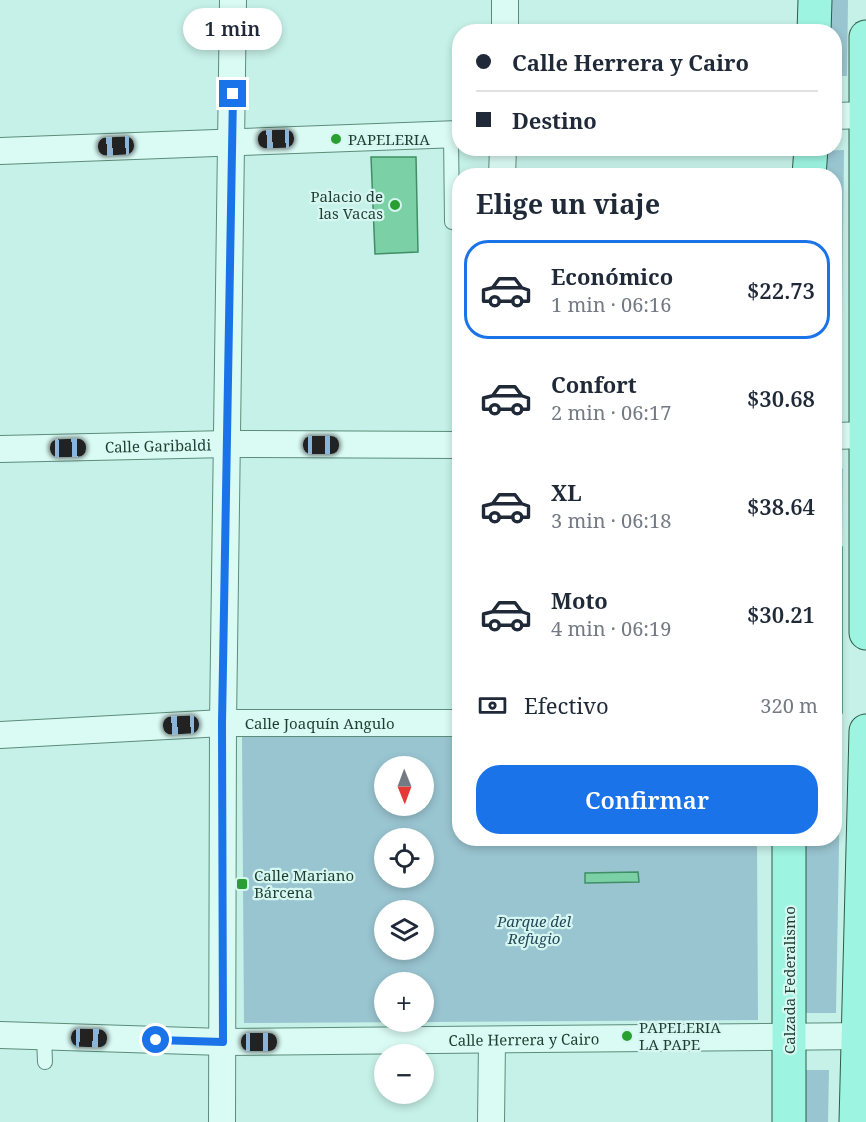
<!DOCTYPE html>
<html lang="es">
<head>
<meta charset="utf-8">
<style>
	body { margin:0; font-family:"Noto Serif",serif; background:#f6f6f7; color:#1f2937; height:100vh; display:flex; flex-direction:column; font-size:22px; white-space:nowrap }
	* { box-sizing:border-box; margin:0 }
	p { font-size:20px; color:#747a83 }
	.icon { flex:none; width:33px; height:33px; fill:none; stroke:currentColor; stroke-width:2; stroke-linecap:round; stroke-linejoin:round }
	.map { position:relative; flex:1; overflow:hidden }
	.panel { position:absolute; left:452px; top:168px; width:390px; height:678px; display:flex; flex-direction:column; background:#fff; border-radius:24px; box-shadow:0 3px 9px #0003 }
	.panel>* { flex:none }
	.top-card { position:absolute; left:452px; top:24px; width:390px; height:132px; border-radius:24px; box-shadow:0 3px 9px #0003; display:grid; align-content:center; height:132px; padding:0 24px; background:#fff }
	.needle { width:39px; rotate:179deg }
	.buttons { position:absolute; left:374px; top:756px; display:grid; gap:12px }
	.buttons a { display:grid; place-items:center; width:60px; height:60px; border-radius:50%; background:#fff; box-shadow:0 3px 9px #0003; font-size:30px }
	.end { position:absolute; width:27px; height:27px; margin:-14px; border:8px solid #1a73e8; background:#fff; box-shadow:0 0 0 3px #fff }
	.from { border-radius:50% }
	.bubble { position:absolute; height:42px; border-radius:21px; background:#fff; box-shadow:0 3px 9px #0003; font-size:20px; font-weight:600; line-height:42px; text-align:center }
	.car { position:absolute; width:18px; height:36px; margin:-18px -9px; border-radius:8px; box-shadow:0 0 4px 2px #0007; background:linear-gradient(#222 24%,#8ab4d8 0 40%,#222 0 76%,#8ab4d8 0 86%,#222 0) }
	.top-card b { display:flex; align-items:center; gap:21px; height:57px; font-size:22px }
	.top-card b+b { border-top:2px solid #e0e1e3 }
	.top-card i { width:15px; height:15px; background:#1f2937 }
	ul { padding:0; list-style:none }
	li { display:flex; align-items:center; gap:18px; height:99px; margin:0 12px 9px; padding:0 12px; border:3px solid transparent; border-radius:24px }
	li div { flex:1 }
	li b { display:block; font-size:22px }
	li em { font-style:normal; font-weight:600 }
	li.on { border-color:#1a73e8 }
	li>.icon { width:54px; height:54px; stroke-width:1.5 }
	h2 { padding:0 24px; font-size:27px; line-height:72px }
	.pay { display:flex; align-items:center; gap:15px; height:66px; padding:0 24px; font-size:22px }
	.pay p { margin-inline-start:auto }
	.primary-button { display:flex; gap:12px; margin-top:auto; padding:12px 24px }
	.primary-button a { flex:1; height:69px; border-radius:24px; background:#1a73e8; color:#fff; font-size:24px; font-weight:600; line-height:69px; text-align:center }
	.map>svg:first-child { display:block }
	.green { fill:#99c5d0; fill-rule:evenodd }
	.building { fill:#7bd0a6; stroke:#3f8e65; stroke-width:1.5 }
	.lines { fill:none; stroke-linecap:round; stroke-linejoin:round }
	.service-casing { stroke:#5b8d7a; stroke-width:16 }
	.minor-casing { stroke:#5b8d7a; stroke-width:28 }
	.primary-casing { stroke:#2f5b47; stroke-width:35 }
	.service { stroke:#dafaf4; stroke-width:14 }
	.minor { stroke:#dafaf4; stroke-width:26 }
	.primary { stroke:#9df4e1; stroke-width:33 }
	.route { stroke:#1a73e8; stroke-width:8 }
	.poi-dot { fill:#289f31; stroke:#d6f7f1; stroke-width:2 }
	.labels { text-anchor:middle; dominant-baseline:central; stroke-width:4.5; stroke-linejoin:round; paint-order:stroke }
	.poi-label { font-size:15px; fill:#1f3d30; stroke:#d6f7f1; text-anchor:start }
	.street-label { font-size:15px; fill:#1f3d30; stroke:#d6f7f1 }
	.park-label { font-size:15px; font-style:italic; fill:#25485a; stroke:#d6f7f1 }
</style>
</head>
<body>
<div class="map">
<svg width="866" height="1122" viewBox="0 0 866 1122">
	<rect width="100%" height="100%" fill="#c6f1e8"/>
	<g class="green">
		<polygon points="823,0 848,0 847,76 834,76 834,32 822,32"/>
		<polygon points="844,150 841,406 834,406 834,176 816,176 818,151"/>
		<polygon points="834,465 843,469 842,547 834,547"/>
		<path d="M459,736v102l298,1 1,181 -514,3 -2,-286zM384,766h39v40h-39zM384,838h39v40h-39zM384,910h39v40h-39zM384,982h39v40h-39z"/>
		<polygon points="834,790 840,790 836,1013 800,1013 801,839 834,838"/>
		<polygon points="801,1070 829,1070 828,1122 800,1122"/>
	</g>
	<g class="building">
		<polygon points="371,157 416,157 418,252 375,254"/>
		<rect x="834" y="547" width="8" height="166"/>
		<polygon points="638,872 639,882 585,883 585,873"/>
	</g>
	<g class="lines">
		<g class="service-casing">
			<g id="service">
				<polyline points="451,134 452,222"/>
				<polyline points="44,1037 45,1062"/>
			</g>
		</g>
		<g class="minor-casing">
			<g id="minor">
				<polyline points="505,32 505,0"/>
				<polyline points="834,116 866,115"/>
				<polyline points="0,151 459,134"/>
				<polyline points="502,176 503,148"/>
				<polyline points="834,436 866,435"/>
				<path id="s1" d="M0,449l228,-5 231,1"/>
				<path id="s2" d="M0,735l223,-12h236"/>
				<path id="s3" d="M0,1035l223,7 643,-6"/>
				<polyline points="222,1122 223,723 233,0"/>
				<polyline points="491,1122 492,1041"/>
			</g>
		</g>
		<g class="primary-casing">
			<g id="primary">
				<polyline points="814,32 815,0"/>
				<polyline points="866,37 866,633"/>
				<polyline points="809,176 811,148"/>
				<polyline points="789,1122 789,838"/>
				<polyline points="856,1122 866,731"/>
			</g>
		</g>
		<use href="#service" class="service"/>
		<use href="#minor" class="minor"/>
		<use href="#primary" class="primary"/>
	</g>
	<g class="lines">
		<polyline class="route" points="156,1040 223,1042 222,723 233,94"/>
	</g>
	<g class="poi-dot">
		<circle cx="336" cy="139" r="6"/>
		<circle cx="395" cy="205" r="6"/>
		<rect x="236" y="878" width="12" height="12" rx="3"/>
		<circle cx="627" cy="1036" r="6"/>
	</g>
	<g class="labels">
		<g class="poi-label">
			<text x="348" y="139">PAPELERIA</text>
			<text x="383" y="196" text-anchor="end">Palacio de<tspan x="383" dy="17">las Vacas</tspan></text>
			<text x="254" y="875">Calle Mariano<tspan x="254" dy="17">Bárcena</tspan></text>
			<text x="639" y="1027">PAPELERIA<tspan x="639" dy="17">LA PAPE</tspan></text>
		</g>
		<g class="street-label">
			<text stroke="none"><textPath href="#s1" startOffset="158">Calle Garibaldi</textPath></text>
			<text stroke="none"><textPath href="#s2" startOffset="320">Calle Joaquín Angulo</textPath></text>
			<text transform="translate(789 980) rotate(-90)">Calzada Federalismo</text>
			<text stroke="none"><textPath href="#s3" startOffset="524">Calle Herrera y Cairo</textPath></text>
		</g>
		<g class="park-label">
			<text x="534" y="921">Parque del<tspan x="534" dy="17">Refugio</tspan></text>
		</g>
	</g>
</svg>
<div class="buttons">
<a><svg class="needle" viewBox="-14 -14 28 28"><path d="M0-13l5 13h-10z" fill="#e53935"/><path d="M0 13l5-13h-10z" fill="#747a83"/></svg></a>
<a><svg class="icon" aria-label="locate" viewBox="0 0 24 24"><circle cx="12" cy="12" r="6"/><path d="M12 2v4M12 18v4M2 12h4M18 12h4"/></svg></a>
<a><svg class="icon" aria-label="layers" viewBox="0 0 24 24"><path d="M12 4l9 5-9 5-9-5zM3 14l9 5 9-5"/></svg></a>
<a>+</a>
<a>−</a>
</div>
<i class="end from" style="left:156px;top:1040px"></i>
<i class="end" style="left:233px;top:94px"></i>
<div class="bubble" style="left:183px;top:8px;width:99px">1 min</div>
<i class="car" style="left:276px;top:139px;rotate:268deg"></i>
<i class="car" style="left:116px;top:146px;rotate:267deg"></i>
<i class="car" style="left:321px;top:445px;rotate:90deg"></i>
<i class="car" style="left:68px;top:448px;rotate:89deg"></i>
<i class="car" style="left:181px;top:725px;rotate:267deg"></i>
<i class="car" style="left:89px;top:1038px;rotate:92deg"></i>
<i class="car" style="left:259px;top:1042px;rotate:90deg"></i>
<div class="top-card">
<b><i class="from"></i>Calle Herrera y Cairo</b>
<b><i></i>Destino</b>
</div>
<section class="panel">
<h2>Elige un viaje</h2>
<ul>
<li class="on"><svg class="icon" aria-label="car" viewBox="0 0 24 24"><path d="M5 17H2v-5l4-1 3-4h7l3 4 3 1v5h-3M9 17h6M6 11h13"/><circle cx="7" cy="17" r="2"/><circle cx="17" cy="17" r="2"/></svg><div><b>Económico</b><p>1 min · 06:16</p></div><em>$22.73</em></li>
<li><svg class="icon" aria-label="car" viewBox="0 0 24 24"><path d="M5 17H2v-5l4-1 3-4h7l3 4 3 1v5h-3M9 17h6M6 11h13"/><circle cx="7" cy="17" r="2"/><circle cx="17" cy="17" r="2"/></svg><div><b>Confort</b><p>2 min · 06:17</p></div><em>$30.68</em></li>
<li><svg class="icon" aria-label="car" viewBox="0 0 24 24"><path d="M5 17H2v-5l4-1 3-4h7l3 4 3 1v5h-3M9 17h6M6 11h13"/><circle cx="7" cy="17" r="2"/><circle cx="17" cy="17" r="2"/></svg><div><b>XL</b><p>3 min · 06:18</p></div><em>$38.64</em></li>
<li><svg class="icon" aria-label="car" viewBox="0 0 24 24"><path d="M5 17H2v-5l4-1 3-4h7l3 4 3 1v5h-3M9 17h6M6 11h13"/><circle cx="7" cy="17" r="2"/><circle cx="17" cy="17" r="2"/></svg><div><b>Moto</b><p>4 min · 06:19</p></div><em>$30.21</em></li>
</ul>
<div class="pay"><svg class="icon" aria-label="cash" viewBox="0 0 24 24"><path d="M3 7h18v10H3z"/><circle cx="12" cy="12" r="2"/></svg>Efectivo<p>320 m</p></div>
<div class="primary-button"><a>Confirmar</a></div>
</section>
</div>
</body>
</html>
